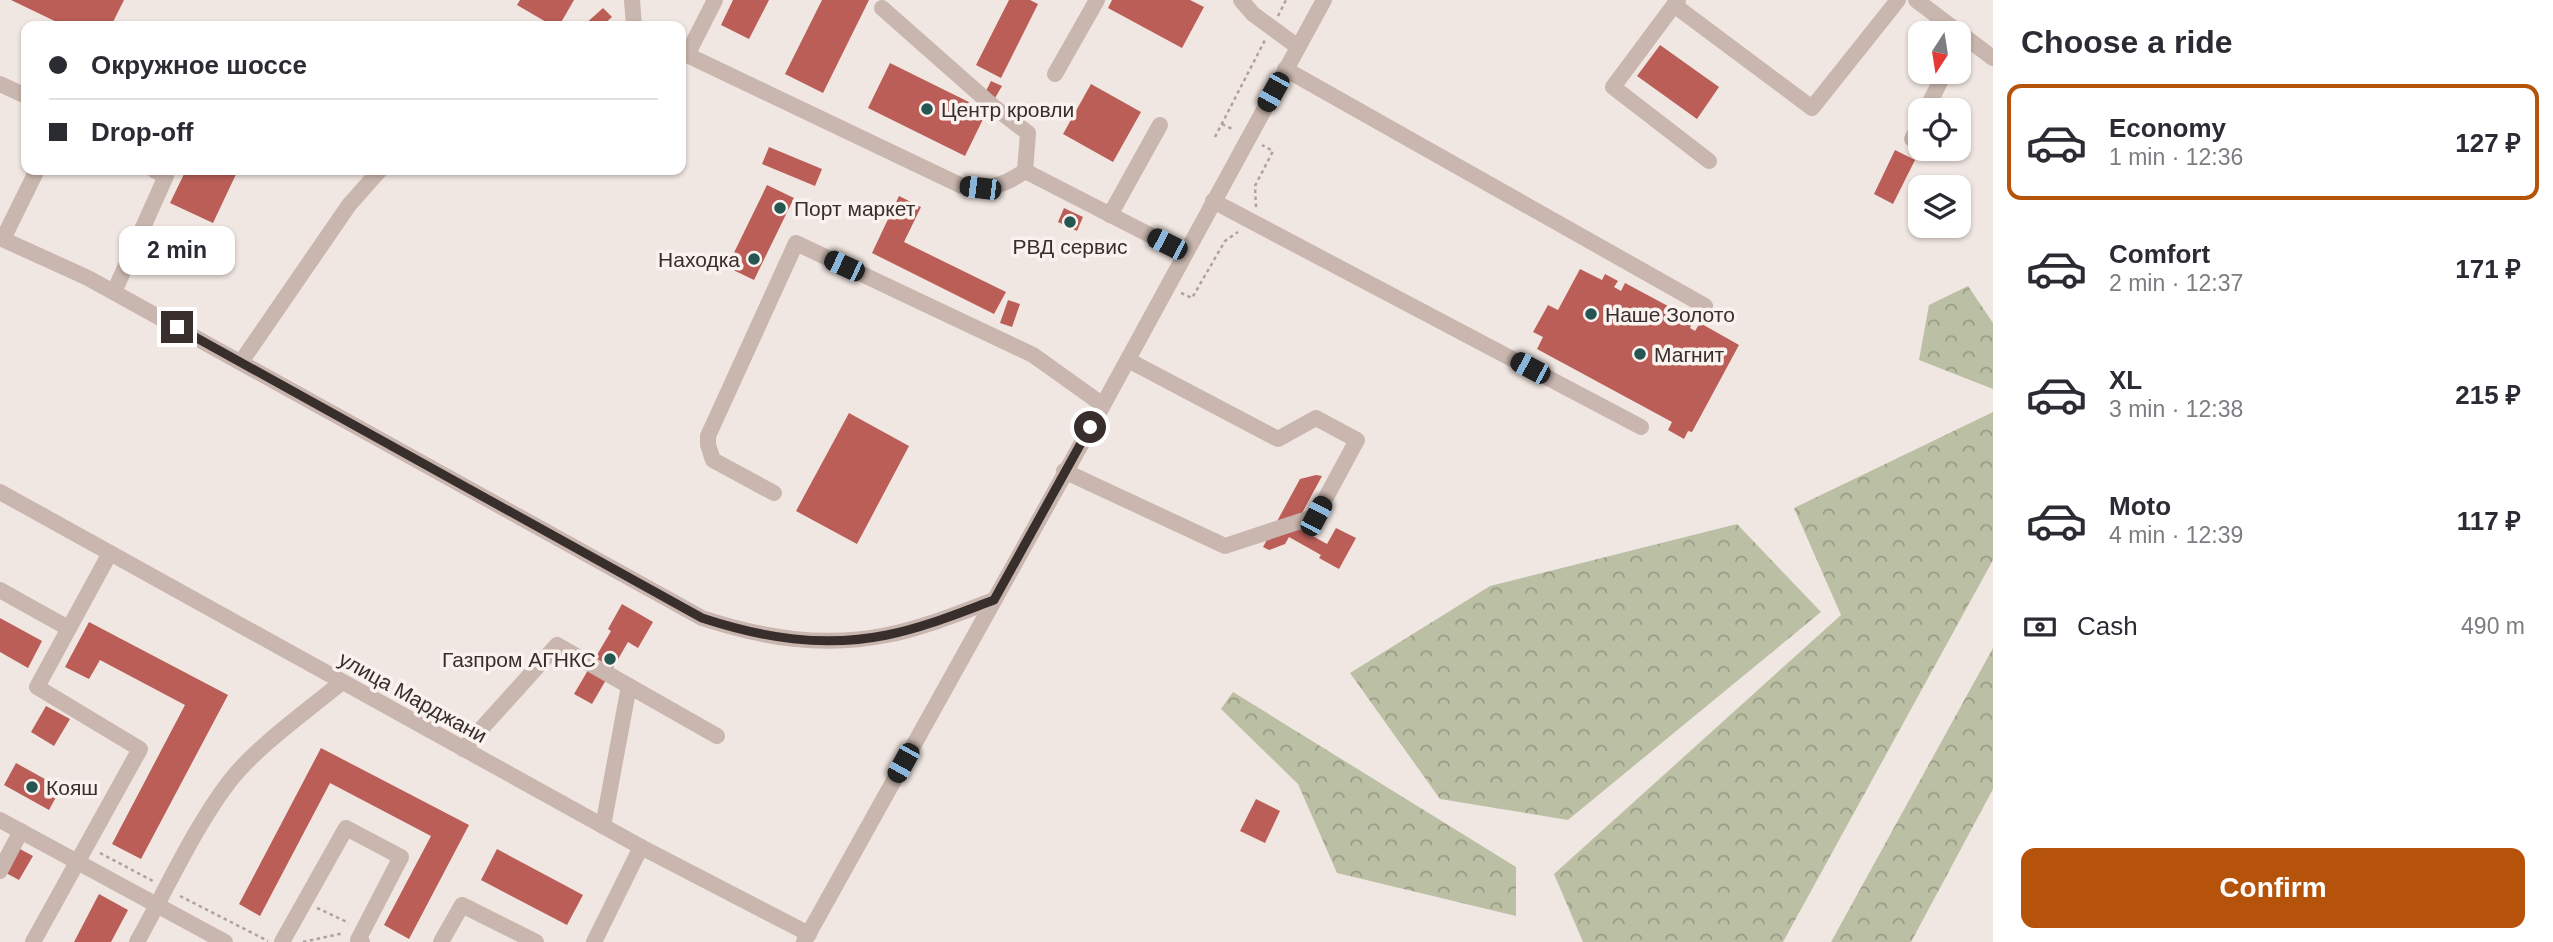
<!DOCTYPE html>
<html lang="en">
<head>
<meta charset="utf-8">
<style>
	body { margin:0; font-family:Helvetica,sans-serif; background:#f2f2f3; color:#2b2b33; height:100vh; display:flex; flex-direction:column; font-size:26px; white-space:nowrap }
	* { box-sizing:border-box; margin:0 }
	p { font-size:23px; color:#7c7c81 }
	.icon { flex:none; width:38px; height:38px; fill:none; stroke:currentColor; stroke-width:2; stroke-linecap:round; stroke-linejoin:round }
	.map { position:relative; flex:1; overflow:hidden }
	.details { display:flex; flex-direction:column; background:#fff; width:560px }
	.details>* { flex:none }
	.hud { position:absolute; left:21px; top:21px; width:665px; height:154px; border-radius:14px; box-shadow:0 2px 5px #0004; display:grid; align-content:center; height:154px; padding:0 28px; background:#fff }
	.needle { width:46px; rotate:192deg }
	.fabs { position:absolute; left:1908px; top:21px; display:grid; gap:14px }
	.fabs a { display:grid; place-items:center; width:63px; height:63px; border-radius:14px; background:#fff; box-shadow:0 2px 5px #0004; font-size:35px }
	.end { position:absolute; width:32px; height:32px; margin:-16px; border:9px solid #382e2c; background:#fff; box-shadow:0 0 0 4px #fff }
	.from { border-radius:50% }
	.bubble { position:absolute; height:49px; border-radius:14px; background:#fff; box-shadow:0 2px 5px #0004; font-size:23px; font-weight:700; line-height:49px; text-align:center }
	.car { position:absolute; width:21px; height:42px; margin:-21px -10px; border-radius:9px; box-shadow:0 0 5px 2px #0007; background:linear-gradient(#222 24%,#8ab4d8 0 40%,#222 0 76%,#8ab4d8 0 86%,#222 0) }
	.hud b { display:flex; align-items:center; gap:24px; height:66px; font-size:26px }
	.hud b+b { border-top:2px solid #e1e1e2 }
	.hud i { width:18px; height:18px; background:#2b2b33 }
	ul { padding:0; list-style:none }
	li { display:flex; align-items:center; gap:21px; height:116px; margin:0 14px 10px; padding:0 14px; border:4px solid transparent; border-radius:14px }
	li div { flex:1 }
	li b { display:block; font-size:26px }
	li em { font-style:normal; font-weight:700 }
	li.on { border-color:#b45309 }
	li>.icon { width:63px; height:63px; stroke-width:1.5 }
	h2 { padding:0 28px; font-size:32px; line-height:84px }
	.pay { display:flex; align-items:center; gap:18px; height:77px; padding:0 28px; font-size:26px }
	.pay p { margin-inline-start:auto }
	.primary-button { display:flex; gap:14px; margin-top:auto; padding:14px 28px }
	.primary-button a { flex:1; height:80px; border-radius:14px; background:#b45309; color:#fff; font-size:28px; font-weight:700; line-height:80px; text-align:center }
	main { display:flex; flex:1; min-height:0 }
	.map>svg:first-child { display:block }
	.forest { fill:url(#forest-crowns) }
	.building { fill:#ba5e57 }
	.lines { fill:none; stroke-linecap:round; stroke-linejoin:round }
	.path { stroke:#b4a099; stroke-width:2.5; stroke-dasharray:3.5 3.5; stroke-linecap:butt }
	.minor { stroke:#c9b6ae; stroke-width:16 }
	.route { stroke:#382e2c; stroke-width:9 }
	.poi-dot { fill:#255651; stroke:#f9f2ee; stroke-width:2.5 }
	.labels { text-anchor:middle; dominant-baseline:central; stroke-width:7; stroke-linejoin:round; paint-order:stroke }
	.poi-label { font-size:21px; fill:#382e2c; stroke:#f9f2ee; text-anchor:start }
	.street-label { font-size:21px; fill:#382e2c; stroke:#f9f2ee }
</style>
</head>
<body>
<main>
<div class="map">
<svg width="1993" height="942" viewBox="0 0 1993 942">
	<defs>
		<pattern id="forest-crowns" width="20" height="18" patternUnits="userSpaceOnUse" patternTransform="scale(1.75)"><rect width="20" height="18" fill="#bbbfa3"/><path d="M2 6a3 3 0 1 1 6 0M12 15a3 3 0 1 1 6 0" fill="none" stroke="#999c85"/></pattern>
	</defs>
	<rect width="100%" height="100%" fill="#f1e7e2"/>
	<g class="forest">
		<polygon points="1968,286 1993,323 1993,389 1919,360 1929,305"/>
		<polygon points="1993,412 1993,560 1783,942 1583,942 1554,874 1841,615 1794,508"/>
		<polygon points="1737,524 1821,612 1568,820 1440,799 1350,673 1490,586"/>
		<polygon points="1993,648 1993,789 1911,942 1831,942"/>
		<polygon points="1233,692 1516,867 1516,916 1337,873 1298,784 1221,709"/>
	</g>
	<g class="building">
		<polygon points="11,0 124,0 111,26 65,26"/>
		<polygon points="520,0 574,0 559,26 553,26 517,5"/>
		<polygon points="733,0 769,0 749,39 721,25"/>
		<polygon points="822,0 869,0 823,93 785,74"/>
		<polygon points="1009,0 1030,0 1038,4 1001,78 976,65"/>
		<polygon points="1112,0 1190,0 1204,7 1182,48 1108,8"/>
		<polygon points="603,8 612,17 602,26 583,26"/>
		<polygon points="1660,45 1719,87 1697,119 1637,76"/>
		<polygon points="890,63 987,111 965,156 868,108"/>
		<polygon points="991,81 1002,86 995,98 985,93"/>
		<polygon points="1091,84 1141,112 1113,162 1063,134"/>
		<polygon points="769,147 822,169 815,186 762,164"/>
		<polygon points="1895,150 1915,160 1893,204 1874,194"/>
		<polygon points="186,170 238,170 213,223 170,203"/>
		<polygon points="767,185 794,198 754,280 727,267"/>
		<polygon points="899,196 921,207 904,242 1006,292 994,314 872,253"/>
		<polygon points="1064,208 1083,217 1077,231 1058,222"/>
		<polygon points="1580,269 1602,280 1605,274 1618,281 1614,287 1621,291 1625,283 1694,320 1690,328 1695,331 1700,323 1739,345 1692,432 1688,431 1684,439 1668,430 1672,422 1537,349 1543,337 1533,332 1548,305 1558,310"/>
		<polygon points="1008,300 1020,304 1012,327 1000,323"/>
		<polygon points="849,413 909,446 857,544 796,511"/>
		<polygon points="1316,475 1322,476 1295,526 1327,544 1336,528 1356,538 1339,569 1319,558 1321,555 1289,537 1285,544 1269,550 1263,547 1300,479"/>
		<polygon points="622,604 653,622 638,648 628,642 592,704 574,694 611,631 608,629"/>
		<polygon points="0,618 42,641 28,668 0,652"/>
		<polygon points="89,622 228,695 141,859 112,844 185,705 100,660 89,679 65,667"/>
		<polygon points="46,706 70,719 54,746 31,732"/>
		<polygon points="321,748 469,825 409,939 384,925 431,836 330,783 260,916 239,904"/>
		<polygon points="16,763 61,788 49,810 4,785"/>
		<polygon points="1256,799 1280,811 1265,843 1240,831"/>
		<polygon points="20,849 33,856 19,880 6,873"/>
		<polygon points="497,849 583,895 567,925 481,880"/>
		<polygon points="99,894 128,910 111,942 74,942"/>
	</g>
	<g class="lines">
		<g class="path">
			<polyline points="1278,16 1286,0"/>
			<polyline points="1222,124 1234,130"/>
			<polyline points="1215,137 1265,40"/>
			<polyline points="1256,207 1255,186 1273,151 1262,145"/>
			<polyline points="1181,293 1192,298 1225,241 1238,232"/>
			<polyline points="100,853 153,881"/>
			<polyline points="180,896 268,941"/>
			<polyline points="317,908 349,923"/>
			<polyline points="303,942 344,933"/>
		</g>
		<g class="minor">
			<polyline points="632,0 634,26"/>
			<polyline points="1241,0 1253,14 1298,47"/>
			<polyline points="1678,0 1674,5 1812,108 1898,0"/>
			<polyline points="1916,0 1993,58"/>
			<polyline points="1674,5 1613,87 1709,161"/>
			<polyline points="882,8 993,106 1028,133 1025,171"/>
			<path d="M681,52l281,134c28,3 40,1 63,-15l160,82"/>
			<polyline points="687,55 715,0"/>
			<polyline points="1285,69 1705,306"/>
			<polyline points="1055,74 1097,0"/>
			<polyline points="0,84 26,96"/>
			<polyline points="1926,110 1945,72"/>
			<polyline points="1912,139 1920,124"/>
			<polyline points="1213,201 1641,427"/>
			<polyline points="1110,215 1160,125"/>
			<path d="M0,238l88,40 614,340c61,20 121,30 185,17 36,-7 72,-22 107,-35"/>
			<polyline points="3,239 37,170"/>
			<polyline points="114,292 166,176 154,170"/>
			<polyline points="241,362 349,205 380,170"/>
			<polyline points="1064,471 1225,546 1316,516 1357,440 1316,418 1278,439 1128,360"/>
			<polyline points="0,492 641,847 809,934"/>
			<polyline points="774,493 713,460 708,445 708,436 796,243 1033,355 1103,405"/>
			<polyline points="0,590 68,628"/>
			<polyline points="629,686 717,736"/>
			<polyline points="463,749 557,645 629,686 603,826"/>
			<polyline points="0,820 225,942"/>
			<polyline points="0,871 21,831"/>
			<polyline points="33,942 140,749 37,687 110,553"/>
			<path d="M137,942c28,-50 57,-114 92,-160 27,-35 78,-71 113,-100"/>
			<polyline points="282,942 346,828 401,857 358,940 362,942"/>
			<polyline points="441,942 462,905 536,942"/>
			<polyline points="594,942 641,847"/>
			<polyline points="804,942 1103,405 1324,0"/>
		</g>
	</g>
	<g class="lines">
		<path class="route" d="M177,327l525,291c61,20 121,30 185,17 36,-7 72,-22 107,-35l96,-173"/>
	</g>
	<g class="poi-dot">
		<circle cx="927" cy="109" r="7"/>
		<circle cx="780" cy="208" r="7"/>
		<circle cx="1070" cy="222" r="7"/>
		<circle cx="754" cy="259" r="7"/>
		<circle cx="1591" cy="314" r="7"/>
		<circle cx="1640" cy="354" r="7"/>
		<circle cx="610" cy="659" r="7"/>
		<circle cx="32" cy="787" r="7"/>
	</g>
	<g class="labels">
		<g class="poi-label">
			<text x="941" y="109">Центр кровли</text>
			<text x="794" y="208">Порт маркет</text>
			<text x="1070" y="246" text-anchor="middle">РВД сервис</text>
			<text x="740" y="259" text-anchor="end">Находка</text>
			<text x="1605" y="314">Наше Золото</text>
			<text x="1654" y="354">Магнит</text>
			<text x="596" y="659" text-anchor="end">Газпром АГНКС</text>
			<text x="46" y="787">Кояш</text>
		</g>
		<g class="street-label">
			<text transform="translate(413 697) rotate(29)">улица Марджани</text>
		</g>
	</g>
</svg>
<div class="fabs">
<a><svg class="needle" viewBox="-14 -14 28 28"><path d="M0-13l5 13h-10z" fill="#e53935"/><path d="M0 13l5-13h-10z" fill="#7c7c81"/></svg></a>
<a><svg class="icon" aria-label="locate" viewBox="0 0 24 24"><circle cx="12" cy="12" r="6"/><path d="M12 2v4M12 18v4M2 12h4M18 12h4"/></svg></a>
<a><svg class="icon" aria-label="layers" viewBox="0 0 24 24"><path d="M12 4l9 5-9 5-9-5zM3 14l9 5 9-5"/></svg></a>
</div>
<i class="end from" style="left:1090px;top:427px"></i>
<i class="end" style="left:177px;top:327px"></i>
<div class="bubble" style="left:119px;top:226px;width:116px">2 min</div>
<i class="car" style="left:1273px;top:92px;rotate:209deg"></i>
<i class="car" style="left:980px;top:188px;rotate:277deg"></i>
<i class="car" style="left:1167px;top:244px;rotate:297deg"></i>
<i class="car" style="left:844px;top:266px;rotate:295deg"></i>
<i class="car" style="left:1530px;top:368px;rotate:298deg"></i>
<i class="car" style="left:1316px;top:516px;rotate:28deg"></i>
<i class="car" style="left:903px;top:763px;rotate:209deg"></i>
<div class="hud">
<b><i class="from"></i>Окружное шоссе</b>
<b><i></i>Drop-off</b>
</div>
</div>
<section class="details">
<h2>Choose a ride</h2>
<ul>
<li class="on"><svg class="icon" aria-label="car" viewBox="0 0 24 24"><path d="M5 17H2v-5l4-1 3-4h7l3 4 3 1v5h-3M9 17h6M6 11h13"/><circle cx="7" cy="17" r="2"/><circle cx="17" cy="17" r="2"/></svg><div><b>Economy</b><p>1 min · 12:36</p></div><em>127 ₽</em></li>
<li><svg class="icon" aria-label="car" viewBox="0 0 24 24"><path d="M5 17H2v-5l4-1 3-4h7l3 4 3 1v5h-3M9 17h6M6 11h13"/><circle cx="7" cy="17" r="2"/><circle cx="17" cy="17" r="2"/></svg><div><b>Comfort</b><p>2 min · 12:37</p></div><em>171 ₽</em></li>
<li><svg class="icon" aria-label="car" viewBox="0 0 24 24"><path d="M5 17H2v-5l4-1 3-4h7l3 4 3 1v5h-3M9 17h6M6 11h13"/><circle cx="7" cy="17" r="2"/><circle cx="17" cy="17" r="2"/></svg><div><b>XL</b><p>3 min · 12:38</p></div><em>215 ₽</em></li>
<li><svg class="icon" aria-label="car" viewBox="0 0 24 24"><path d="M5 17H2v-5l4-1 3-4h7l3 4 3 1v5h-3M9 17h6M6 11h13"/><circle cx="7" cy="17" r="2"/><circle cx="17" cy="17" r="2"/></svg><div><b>Moto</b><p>4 min · 12:39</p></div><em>117 ₽</em></li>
</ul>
<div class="pay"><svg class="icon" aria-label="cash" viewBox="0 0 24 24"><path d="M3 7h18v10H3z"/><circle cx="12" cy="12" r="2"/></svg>Cash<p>490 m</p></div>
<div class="primary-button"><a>Confirm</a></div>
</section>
</main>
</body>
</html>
